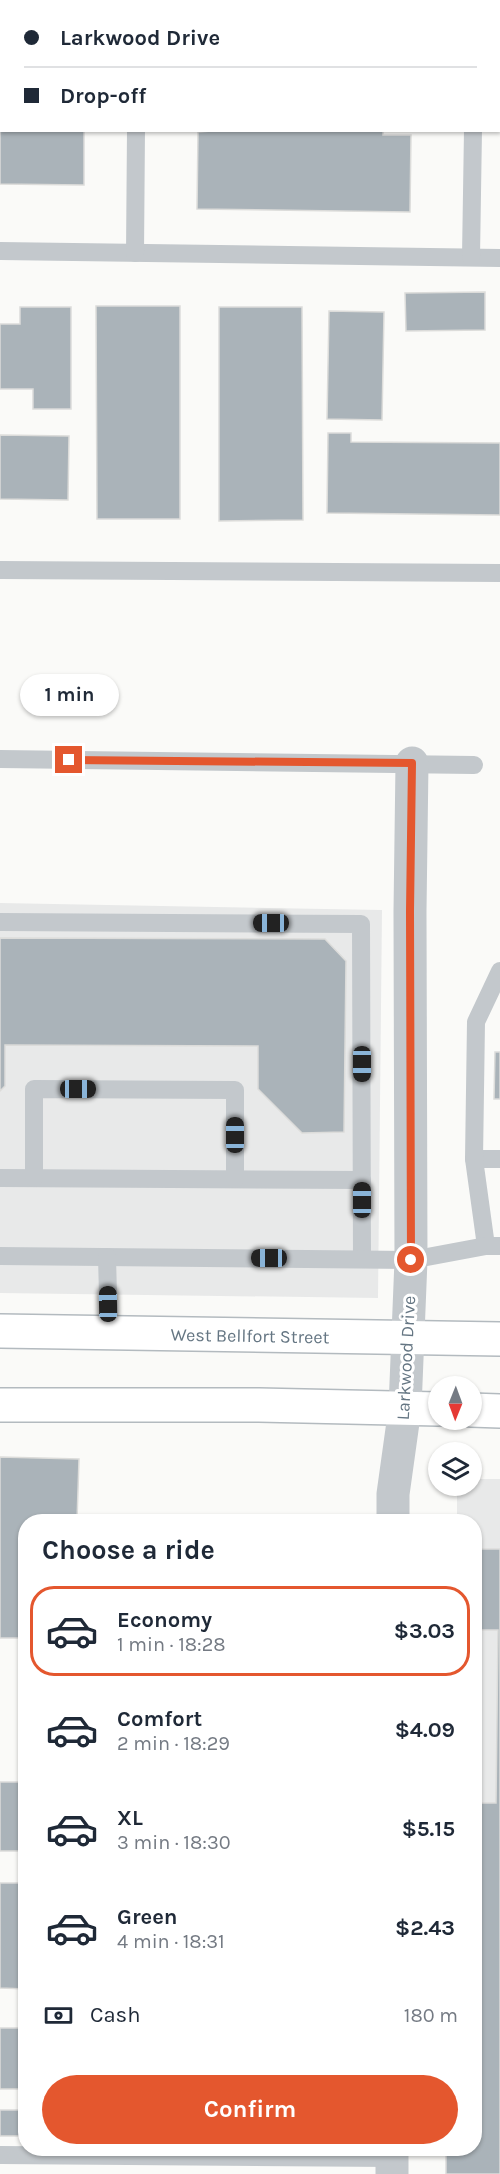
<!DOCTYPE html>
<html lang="en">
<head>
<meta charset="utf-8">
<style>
	body { margin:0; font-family:Karla,sans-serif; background:#f6f6f7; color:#1f2937; height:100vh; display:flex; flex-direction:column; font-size:22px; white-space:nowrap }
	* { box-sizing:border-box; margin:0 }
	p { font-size:20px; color:#747a83 }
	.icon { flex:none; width:33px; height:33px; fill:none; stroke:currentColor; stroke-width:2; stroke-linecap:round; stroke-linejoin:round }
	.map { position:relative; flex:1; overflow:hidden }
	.side { position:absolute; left:18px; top:1514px; width:464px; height:642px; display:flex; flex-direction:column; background:#fff; border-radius:24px; box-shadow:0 2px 4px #0004 }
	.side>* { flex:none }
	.banner { position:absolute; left:0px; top:0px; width:501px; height:132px; box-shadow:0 2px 4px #0004; display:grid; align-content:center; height:132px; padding:0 24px; background:#fff }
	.needle { width:39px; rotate:181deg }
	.tools { position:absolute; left:428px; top:1376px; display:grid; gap:12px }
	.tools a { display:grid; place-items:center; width:54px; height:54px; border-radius:50%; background:#fff; box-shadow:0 2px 4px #0004; font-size:30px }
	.end { position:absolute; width:27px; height:27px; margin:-14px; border:8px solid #e4572e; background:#fff; box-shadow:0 0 0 3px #fff }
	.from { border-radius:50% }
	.bubble { position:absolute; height:42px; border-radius:21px; background:#fff; box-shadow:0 2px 4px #0004; font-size:20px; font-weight:700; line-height:42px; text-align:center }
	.car { position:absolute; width:18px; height:36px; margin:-18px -9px; border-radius:8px; box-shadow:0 0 4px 2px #0007; background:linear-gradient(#222 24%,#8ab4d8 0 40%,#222 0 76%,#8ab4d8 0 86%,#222 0) }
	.banner b { display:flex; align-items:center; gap:21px; height:57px; font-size:22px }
	.banner b+b { border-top:2px solid #e0e1e3 }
	.banner i { width:15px; height:15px; background:#1f2937 }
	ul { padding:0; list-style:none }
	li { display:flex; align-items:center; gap:18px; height:90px; margin:0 12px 9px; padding:0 12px; border:3px solid transparent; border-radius:24px }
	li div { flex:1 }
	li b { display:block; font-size:22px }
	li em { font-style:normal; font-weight:700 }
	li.active { border-color:#e4572e }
	li>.icon { width:54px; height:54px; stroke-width:1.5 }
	h2 { padding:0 24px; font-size:27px; line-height:72px }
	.pay { display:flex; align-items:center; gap:15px; height:66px; padding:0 24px; font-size:22px }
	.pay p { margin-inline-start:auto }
	.primary-button { display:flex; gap:12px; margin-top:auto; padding:12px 24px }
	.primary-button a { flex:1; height:69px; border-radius:36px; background:#e4572e; color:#fff; font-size:24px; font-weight:700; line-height:69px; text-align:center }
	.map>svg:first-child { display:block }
	.built { fill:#e8e9e9 }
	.building { fill:#aab3b9; stroke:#dcdcda; stroke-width:1.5 }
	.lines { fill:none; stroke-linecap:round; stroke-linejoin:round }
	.secondary-casing { stroke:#b3babf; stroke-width:36 }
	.lane { stroke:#c3c8cc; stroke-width:18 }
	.street { stroke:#c3c8cc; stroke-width:33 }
	.secondary { stroke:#fff; stroke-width:33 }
	.route { stroke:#e4572e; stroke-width:8 }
	.labels { text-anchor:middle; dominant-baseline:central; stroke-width:6; stroke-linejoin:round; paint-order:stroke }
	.street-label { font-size:18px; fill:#657683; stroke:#fff }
</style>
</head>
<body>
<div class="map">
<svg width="500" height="2174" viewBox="0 0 500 2174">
	<rect width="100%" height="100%" fill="#fafaf8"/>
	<g class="built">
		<polygon points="0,903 382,910 378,1298 0,1293"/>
		<polygon points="471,1479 500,1479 500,2174 452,2174 474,2148 474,1521 457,1521 457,1485 471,1485"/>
	</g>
	<g class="building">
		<polygon points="0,0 82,0 2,2 2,57"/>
		<polygon points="0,107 2,130 84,130 84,185 0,184"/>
		<polygon points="225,130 383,130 383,135 411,135 410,212 197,209 198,132"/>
		<polygon points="485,292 485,330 406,331 405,293"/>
		<polygon points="96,306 180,306 180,519 97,519"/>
		<polygon points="20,307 71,307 71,409 33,409 33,389 0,389 0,324 20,324"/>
		<polygon points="219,307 302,307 303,520 219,521"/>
		<polygon points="329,311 384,312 382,420 327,419"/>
		<polygon points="328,433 351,433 351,442 500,443 500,515 327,513"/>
		<polygon points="0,435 69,436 68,500 0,499"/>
		<polygon points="0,938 325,939 346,961 344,1132 302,1133 258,1089 258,1046 5,1045 5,1086 0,1091"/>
		<polygon points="495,1052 500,1052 500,1099 494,1099"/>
		<polygon points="0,1457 79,1459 77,1521 26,1521 26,1638 0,1638"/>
		<polygon points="474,1549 500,1549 500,2174 446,2174 446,2148 474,2148 474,1803 496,1803 498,1630 474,1630"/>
		<rect x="0" y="1782" width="26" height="69"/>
		<polygon points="0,1883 26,1883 26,1989 0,1988"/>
		<rect x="0" y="2028" width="26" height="61"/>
		<rect x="0" y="2110" width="26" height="26"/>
	</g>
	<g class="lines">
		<g class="secondary-casing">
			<g id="secondary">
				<polyline points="0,1331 500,1339"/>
				<polyline points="0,1405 259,1405 438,1409"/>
				<polyline points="471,1410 500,1411"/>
			</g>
		</g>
		<g class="lane">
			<polyline points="138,2 138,0"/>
			<polyline points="475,2 475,0"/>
			<polyline points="0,251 500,258"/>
			<polyline points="135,253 136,130"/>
			<polyline points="471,257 473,130"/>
			<polyline points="0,570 500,573"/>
			<polyline points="0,759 474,765"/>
			<polyline points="0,922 361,924 362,1259"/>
			<polyline points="474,1159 500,1159"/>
			<polyline points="0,1178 362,1180"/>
			<polyline points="34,1178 34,1089 235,1090 235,1179"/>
			<polyline points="486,1246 474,1159 476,1022 500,971"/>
			<polyline points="0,1256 411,1260 486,1246 500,1246"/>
			<polyline points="107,1257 109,1333"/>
			<polyline points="0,2155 392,2158"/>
		</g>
		<g class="street">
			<polyline points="393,1521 393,1494 405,1408 411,1260 410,911 412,763"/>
			<polyline points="392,2174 392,2148"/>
		</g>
		<use href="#secondary" class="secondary"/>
	</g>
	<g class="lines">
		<polyline class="route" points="69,760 412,763 410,911 411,1260"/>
	</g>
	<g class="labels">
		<g class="street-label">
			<text transform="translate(250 1336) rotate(1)">West Bellfort Street</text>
			<text transform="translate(406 1358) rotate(-87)">Larkwood Drive</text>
		</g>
	</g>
</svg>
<div class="tools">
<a><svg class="needle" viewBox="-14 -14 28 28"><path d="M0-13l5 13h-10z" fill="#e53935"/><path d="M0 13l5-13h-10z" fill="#747a83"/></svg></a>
<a><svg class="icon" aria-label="layers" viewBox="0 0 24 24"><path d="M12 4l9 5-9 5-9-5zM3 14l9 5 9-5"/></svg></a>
</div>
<i class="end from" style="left:411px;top:1260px"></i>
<i class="end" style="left:69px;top:760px"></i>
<div class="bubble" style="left:20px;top:674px;width:99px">1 min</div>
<i class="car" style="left:271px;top:923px;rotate:270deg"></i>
<i class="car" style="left:362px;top:1064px;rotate:180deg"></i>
<i class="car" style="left:78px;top:1089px;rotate:90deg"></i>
<i class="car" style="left:235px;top:1135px;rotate:0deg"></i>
<i class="car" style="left:362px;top:1200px;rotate:0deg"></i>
<i class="car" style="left:269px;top:1258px;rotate:270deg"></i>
<i class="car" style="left:108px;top:1304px;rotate:359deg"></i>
<div class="banner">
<b><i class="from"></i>Larkwood Drive</b>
<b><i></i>Drop-off</b>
</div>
<section class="side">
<h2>Choose a ride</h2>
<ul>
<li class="active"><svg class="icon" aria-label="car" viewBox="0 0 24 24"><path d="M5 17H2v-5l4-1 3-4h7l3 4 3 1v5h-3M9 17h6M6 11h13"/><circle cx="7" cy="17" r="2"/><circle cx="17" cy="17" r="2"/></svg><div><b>Economy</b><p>1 min · 18:28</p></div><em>$3.03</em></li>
<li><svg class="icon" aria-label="car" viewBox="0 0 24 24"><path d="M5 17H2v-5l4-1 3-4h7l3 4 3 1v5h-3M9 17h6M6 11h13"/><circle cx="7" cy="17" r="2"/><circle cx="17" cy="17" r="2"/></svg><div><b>Comfort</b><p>2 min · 18:29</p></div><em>$4.09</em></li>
<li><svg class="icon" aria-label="car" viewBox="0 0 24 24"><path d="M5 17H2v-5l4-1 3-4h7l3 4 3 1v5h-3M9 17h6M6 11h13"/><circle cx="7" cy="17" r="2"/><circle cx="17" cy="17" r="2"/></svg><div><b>XL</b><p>3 min · 18:30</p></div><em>$5.15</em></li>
<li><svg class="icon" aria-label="car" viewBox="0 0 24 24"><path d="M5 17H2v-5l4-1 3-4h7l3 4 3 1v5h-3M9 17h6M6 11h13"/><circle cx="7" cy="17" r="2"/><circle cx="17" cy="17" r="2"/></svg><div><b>Green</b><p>4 min · 18:31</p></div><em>$2.43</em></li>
</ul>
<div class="pay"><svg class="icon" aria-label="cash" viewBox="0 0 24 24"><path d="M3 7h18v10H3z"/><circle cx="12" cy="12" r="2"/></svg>Cash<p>180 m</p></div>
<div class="primary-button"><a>Confirm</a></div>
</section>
</div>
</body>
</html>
